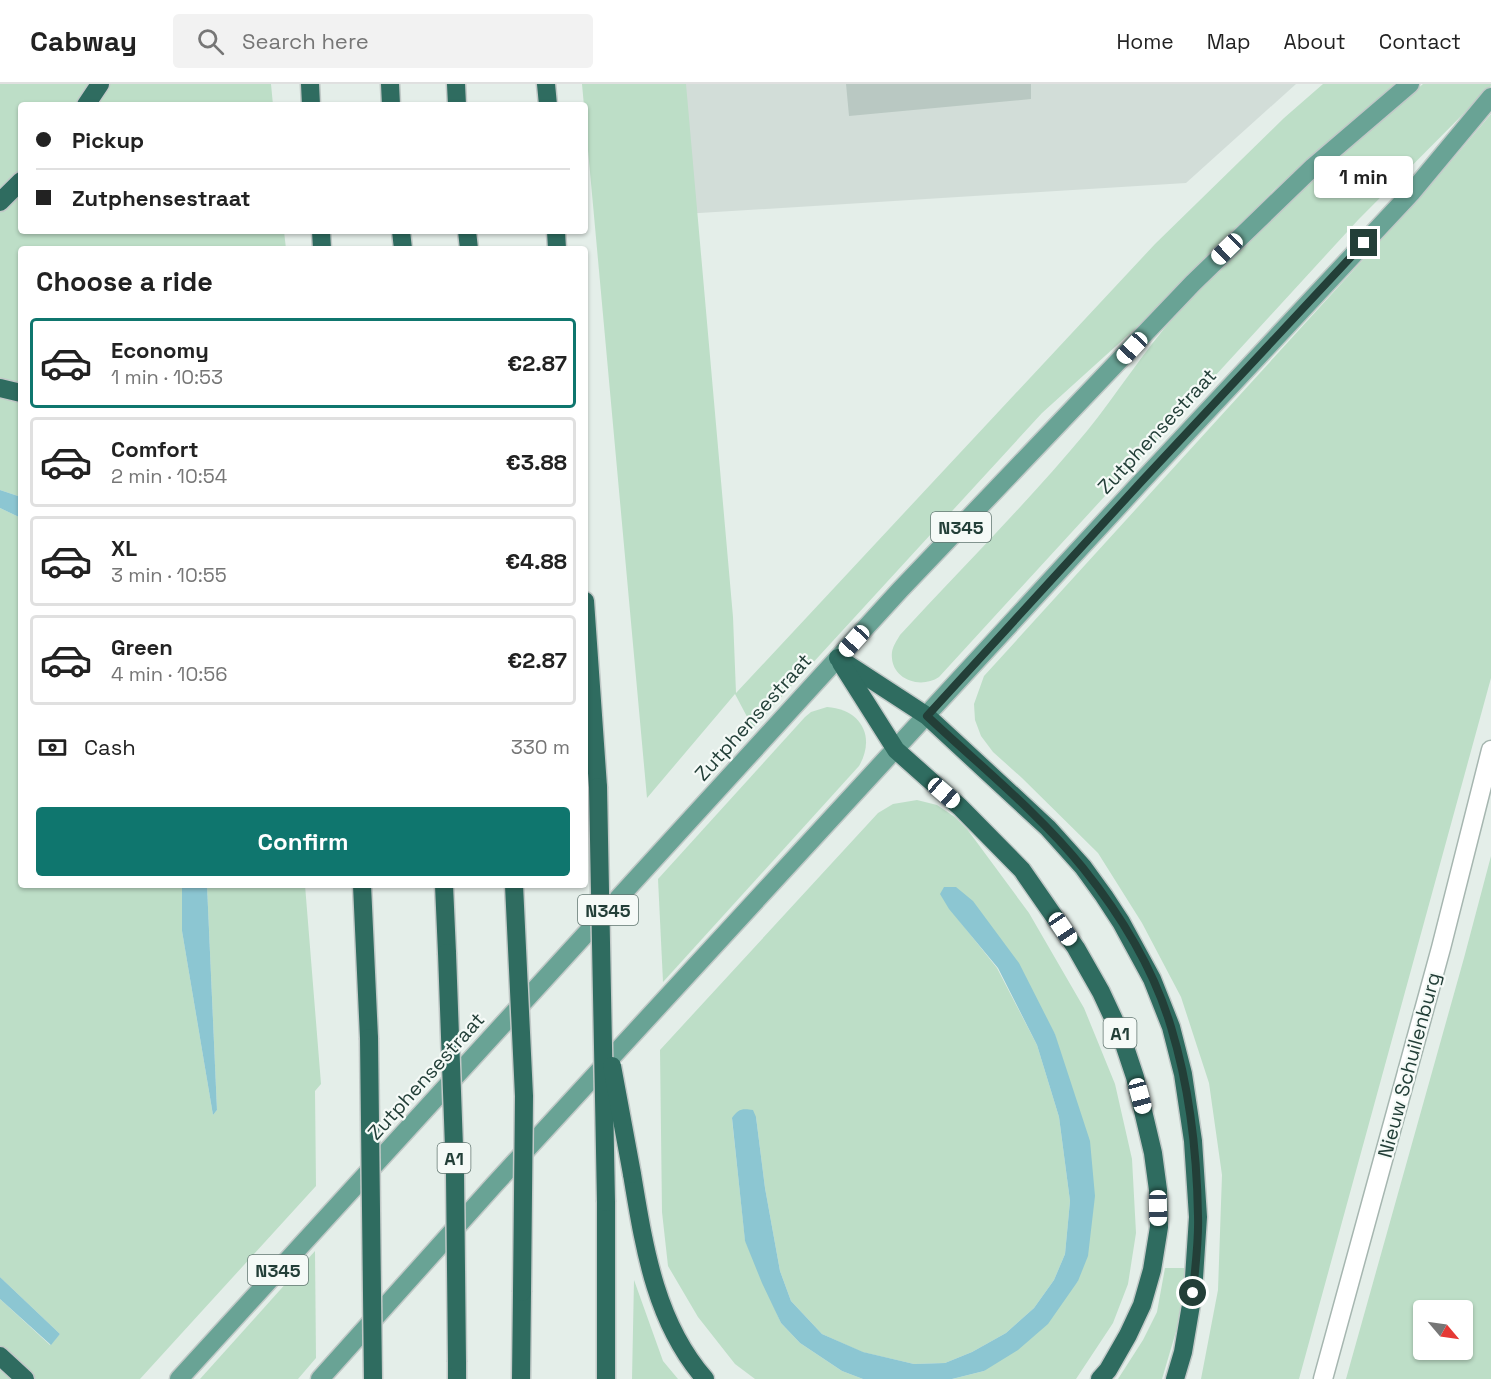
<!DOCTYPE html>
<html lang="en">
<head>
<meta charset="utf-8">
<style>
	body { margin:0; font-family:"Space Grotesk",sans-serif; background:#f2f2f2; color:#222; height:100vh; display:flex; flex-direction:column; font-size:22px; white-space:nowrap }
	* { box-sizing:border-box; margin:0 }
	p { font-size:20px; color:#767676 }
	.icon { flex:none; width:33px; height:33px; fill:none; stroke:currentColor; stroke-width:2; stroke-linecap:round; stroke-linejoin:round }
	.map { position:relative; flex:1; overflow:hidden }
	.sheet { position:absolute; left:18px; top:162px; width:570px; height:642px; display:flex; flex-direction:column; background:#fff; border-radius:6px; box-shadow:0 2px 4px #0004 }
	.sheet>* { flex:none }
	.top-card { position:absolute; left:18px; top:18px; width:570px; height:132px; border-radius:6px; box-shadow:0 2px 4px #0004; display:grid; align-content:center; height:132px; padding:0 18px; background:#fff }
	.needle { width:39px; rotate:119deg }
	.fabs { position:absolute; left:1413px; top:1216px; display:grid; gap:12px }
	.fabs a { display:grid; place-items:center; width:60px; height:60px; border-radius:6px; background:#fff; box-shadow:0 2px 4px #0004; font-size:30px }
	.end { position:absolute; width:27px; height:27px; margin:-14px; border:8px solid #233f38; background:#fff; box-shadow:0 0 0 3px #fff }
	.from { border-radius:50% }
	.bubble { position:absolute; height:42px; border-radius:6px; background:#fff; box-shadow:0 2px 4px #0004; font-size:20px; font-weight:600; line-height:42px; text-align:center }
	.car { position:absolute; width:18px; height:36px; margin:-18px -9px; border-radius:8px; box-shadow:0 0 4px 2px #0007; background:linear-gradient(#fff 24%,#345 0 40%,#fff 0 76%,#345 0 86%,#fff 0) }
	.top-card b { display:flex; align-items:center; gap:21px; height:57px; font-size:22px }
	.top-card b+b { border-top:2px solid #e0e0e0 }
	.top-card i { width:15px; height:15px; background:#222 }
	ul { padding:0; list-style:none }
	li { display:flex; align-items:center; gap:18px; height:90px; margin:0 12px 9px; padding:0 6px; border:3px solid #e0e0e0; border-radius:6px }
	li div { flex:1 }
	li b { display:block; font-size:22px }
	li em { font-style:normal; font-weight:600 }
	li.active { border-color:#0f766e }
	li>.icon { width:54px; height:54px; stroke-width:1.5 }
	h2 { padding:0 18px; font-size:27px; line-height:72px }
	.pay { display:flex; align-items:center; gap:15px; height:66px; padding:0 18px; font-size:22px }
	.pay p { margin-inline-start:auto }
	.action { display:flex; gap:12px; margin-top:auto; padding:12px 18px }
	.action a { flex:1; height:69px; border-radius:6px; background:#0f766e; color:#fff; font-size:24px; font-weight:600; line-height:69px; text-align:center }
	header { display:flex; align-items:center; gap:36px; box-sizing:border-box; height:84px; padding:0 30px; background:#fff; border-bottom:2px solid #e0e0e0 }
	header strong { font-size:28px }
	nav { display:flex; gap:33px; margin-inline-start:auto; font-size:21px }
	.search { width:420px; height:54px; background:#f2f2f2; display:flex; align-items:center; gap:15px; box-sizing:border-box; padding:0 21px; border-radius:6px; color:#767676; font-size:22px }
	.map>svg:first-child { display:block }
	.built { fill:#d2ddd8 }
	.green { fill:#bddec7; fill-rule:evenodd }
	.water { fill:#8cc6d2 }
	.building { fill:#b9c8c2 }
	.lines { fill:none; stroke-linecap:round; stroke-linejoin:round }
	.street-casing { stroke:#a6b6b0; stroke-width:21 }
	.primary-casing { stroke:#c1c9c7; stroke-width:21 }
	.highway-casing { stroke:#c1c9c7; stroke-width:21 }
	.street { stroke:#fff; stroke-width:18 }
	.primary { stroke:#69a395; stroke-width:18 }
	.highway { stroke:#2f6c60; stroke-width:18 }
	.highway-bridge-casing { stroke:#c1c9c7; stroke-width:21; stroke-linecap:butt }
	.highway-bridge { stroke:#2f6c60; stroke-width:18 }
	.route { stroke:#233f38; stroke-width:8 }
	.labels { text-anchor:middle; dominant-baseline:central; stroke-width:4.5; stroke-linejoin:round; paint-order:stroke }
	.shield { fill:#f5faf7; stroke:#627771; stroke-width:1.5 }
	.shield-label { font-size:18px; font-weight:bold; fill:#233f38 }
	.street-label { font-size:20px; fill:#233f38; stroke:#f5faf7 }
</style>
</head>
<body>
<header>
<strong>Cabway</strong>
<div class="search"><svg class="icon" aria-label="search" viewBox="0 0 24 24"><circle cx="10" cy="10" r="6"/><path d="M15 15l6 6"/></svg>Search here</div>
<nav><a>Home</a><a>Map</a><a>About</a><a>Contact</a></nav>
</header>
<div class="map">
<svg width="1491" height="1295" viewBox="0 0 1491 1295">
	<rect width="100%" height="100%" fill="#e4eee9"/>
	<polygon class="built" points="655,0 1296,0 1186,99 667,131"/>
	<g class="green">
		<polygon points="0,0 271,0 273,21 21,21 21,147 284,147 286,165 21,165 21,413 0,406"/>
		<polygon points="582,0 686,0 733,533 736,609 1155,160 1284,34 1323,0 1396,0 1274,106 1158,224 1042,329 753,644 735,610 647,714"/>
		<path d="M1423,0h68v2l-133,134 -419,457c-19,13 -50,2 -47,-25 1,-6 5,-12 8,-17 62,-67 128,-133 187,-204 30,-37 56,-79 88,-115 77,-84 162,-159 248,-232z"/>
		<polygon points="1491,30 1491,594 1299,1295 1201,1295 1218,1206 1222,1091 1209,999 1181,913 1142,839 1098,769 1022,694 993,668 981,652 975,636 974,620 984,592 1431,101"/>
		<polygon points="0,424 21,434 21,801 182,801 182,847 213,1031 217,1026 207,801 305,801 321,1000 315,1007 316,1102 140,1295 0,1295 0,1215 50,1261 60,1250 0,1193"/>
		<path d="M827,623c34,2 49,30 32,59l-196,216 -5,-103 147,-162 6,-5z"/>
		<polygon points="917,716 937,721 955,733 967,745 1029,829 1084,924 1115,1000 1132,1075 1136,1149 1128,1200 1113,1239 1076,1295 952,1295 984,1287 1078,1197 1055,950 950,825 997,884 1037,961 1059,1033 1070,1117 1065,1170 1054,1196 1034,1224 1006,1249 972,1268 945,1279 914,1280 862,1268 822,1250 791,1217 780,1187 765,1104 756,1033 732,1035 745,1156 781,1239 800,1259 842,1287 863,1295 755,1295 735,1280 698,1233 668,1182 662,1128 660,966 878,729 893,720"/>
		<path d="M1491,772v523h-145l118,-421zM1424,1227h38v39h-38z"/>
		<polygon points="315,1167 316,1274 298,1295 200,1295"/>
		<polygon points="1165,1184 1187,1184 1177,1244 1162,1295 1118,1295 1143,1256 1157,1228"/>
		<polygon points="634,1196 663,1277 678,1295 632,1295"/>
	</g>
	<g class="water">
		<polygon points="0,406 21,413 21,434 0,424"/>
		<polygon points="182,801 207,801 217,1026 213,1031 182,847"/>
		<path d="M944,803h12l17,14 46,62 36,71 35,107 5,55 -7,60 -10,25 -30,43 -30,26 -34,21 -32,8h-89l-21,-8 -42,-28 -19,-20 -19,-40 -17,-42 -13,-123c6,-9 10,-10 21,-8l3,7 9,71 15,83 11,30 31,33 41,18 51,12 31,-1 27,-11 34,-19 28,-25 20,-28 11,-26 5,-53 -11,-84 -22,-72 -39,-77 -49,-59 -9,-15z"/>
		<polygon points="0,1193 60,1250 51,1261 0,1215"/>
	</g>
	<polygon class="building" points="846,0 1031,0 1031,15 849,32"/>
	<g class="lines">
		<g class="street-casing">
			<polyline id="street" points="1323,1295 1441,864 1491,666"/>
		</g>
		<g class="primary-casing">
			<g id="primary">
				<polyline points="179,1295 900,506 1193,199 1313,83 1410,0"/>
				<polyline points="320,1295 494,1101 1141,398 1412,108 1491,13"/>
			</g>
		</g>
		<g class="highway-casing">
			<g id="highway">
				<polyline points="310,0 311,21"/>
				<polyline points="390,0 391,21"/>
				<polyline points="456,0 457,21"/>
				<polyline points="546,0 548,21"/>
				<polyline points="86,21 100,0"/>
				<polyline points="0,118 21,97"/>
				<polyline points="321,147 322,165"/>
				<polyline points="401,147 403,165"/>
				<polyline points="467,147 469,165"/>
				<polyline points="556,147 557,165"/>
				<polyline points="0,304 21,309"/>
				<polyline points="585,517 598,703"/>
				<polyline points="838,574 927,632 1048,744 1083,783 1104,812 1121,838 1152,895 1171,943 1183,990 1193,1057 1198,1133 1193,1209 1183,1268 1175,1295"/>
				<polyline points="841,579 896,666 960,723 1022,786 1076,864 1101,908 1121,951 1135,993 1153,1069 1158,1106 1159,1143 1152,1186 1142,1221 1128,1251 1108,1286 1100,1295"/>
				<polyline points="362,801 369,954"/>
				<polyline points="444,801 447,869"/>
				<path d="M632,1090c12,72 23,148 73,205"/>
				<polyline points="0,1272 25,1295"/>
				<polyline points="457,1295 457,1278"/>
				<polyline points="521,1295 522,1208"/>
				<polyline points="606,1295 606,1118"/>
			</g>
		</g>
		<use href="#street" class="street"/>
		<use href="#primary" class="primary"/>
		<use href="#highway" class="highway"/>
		<g class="highway-bridge-casing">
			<g id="highway-bridge">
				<polyline points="598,703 606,1118"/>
				<polyline points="514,801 524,1012 522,1208"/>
				<polyline points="447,869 455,1091 457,1278"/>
				<polyline points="369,954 373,1295"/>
				<polyline points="612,982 632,1090"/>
			</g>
		</g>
		<use href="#highway-bridge" class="highway-bridge"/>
	</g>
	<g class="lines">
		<path class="route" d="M1193,1209c2,-26 6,-52 5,-77 -1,-63 -9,-130 -27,-189 -17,-57 -51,-113 -88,-159 -43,-54 -105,-104 -156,-152l214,-234 223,-239"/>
	</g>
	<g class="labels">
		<g class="shield">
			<rect x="931" y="428" width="60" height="30" rx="4.5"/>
			<rect x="578" y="811" width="60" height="30" rx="4.5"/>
			<rect x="1103.5" y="934" width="33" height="30" rx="4.5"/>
			<rect x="437.5" y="1059" width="33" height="30" rx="4.5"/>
			<rect x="248" y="1171" width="60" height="30" rx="4.5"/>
		</g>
		<g class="shield-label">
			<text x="961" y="443">N345</text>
			<text x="608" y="826">N345</text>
			<text x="1120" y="949">A1</text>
			<text x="454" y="1074">A1</text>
			<text x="278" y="1186">N345</text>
		</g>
		<g class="street-label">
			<text transform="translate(1157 347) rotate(-47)">Zutphensestraat</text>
			<text transform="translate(753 633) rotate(-48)">Zutphensestraat</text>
			<text transform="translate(1409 981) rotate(-75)">Nieuw Schuilenburg</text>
			<text transform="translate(426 992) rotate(-48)">Zutphensestraat</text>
		</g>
	</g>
</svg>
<div class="fabs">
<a><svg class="needle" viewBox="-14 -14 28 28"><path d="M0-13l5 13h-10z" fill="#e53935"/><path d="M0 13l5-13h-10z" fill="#767676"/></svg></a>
</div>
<i class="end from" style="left:1193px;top:1209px"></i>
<i class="end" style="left:1364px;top:159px"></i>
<div class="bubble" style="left:1314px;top:72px;width:99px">1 min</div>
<i class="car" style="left:1227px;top:165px;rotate:226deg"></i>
<i class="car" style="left:1132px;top:264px;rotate:223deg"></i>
<i class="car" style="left:854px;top:557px;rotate:222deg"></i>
<i class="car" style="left:944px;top:709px;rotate:131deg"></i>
<i class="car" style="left:1063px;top:845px;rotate:146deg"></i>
<i class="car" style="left:1140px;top:1012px;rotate:165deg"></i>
<i class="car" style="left:1158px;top:1124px;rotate:179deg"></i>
<div class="top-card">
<b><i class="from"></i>Pickup</b>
<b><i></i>Zutphensestraat</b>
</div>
<section class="sheet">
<h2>Choose a ride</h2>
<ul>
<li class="active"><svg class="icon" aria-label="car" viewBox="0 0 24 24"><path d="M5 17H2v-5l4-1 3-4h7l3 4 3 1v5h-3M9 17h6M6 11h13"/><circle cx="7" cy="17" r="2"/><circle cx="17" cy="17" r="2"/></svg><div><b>Economy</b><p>1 min · 10:53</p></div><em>€2.87</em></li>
<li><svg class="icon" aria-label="car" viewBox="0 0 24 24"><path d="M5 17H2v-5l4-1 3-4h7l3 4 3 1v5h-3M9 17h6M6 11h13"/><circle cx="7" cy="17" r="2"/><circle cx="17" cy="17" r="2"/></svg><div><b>Comfort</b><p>2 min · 10:54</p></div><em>€3.88</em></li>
<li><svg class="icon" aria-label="car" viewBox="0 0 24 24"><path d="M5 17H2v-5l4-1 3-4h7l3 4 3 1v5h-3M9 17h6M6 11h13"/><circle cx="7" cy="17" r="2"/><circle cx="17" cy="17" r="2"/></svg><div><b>XL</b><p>3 min · 10:55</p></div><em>€4.88</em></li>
<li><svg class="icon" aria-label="car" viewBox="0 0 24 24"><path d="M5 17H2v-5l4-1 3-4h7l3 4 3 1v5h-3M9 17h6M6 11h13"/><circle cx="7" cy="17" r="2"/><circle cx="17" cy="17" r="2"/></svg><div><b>Green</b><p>4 min · 10:56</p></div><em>€2.87</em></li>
</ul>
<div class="pay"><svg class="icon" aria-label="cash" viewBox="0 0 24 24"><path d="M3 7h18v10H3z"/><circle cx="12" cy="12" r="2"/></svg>Cash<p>330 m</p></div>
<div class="action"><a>Confirm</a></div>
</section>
</div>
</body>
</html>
